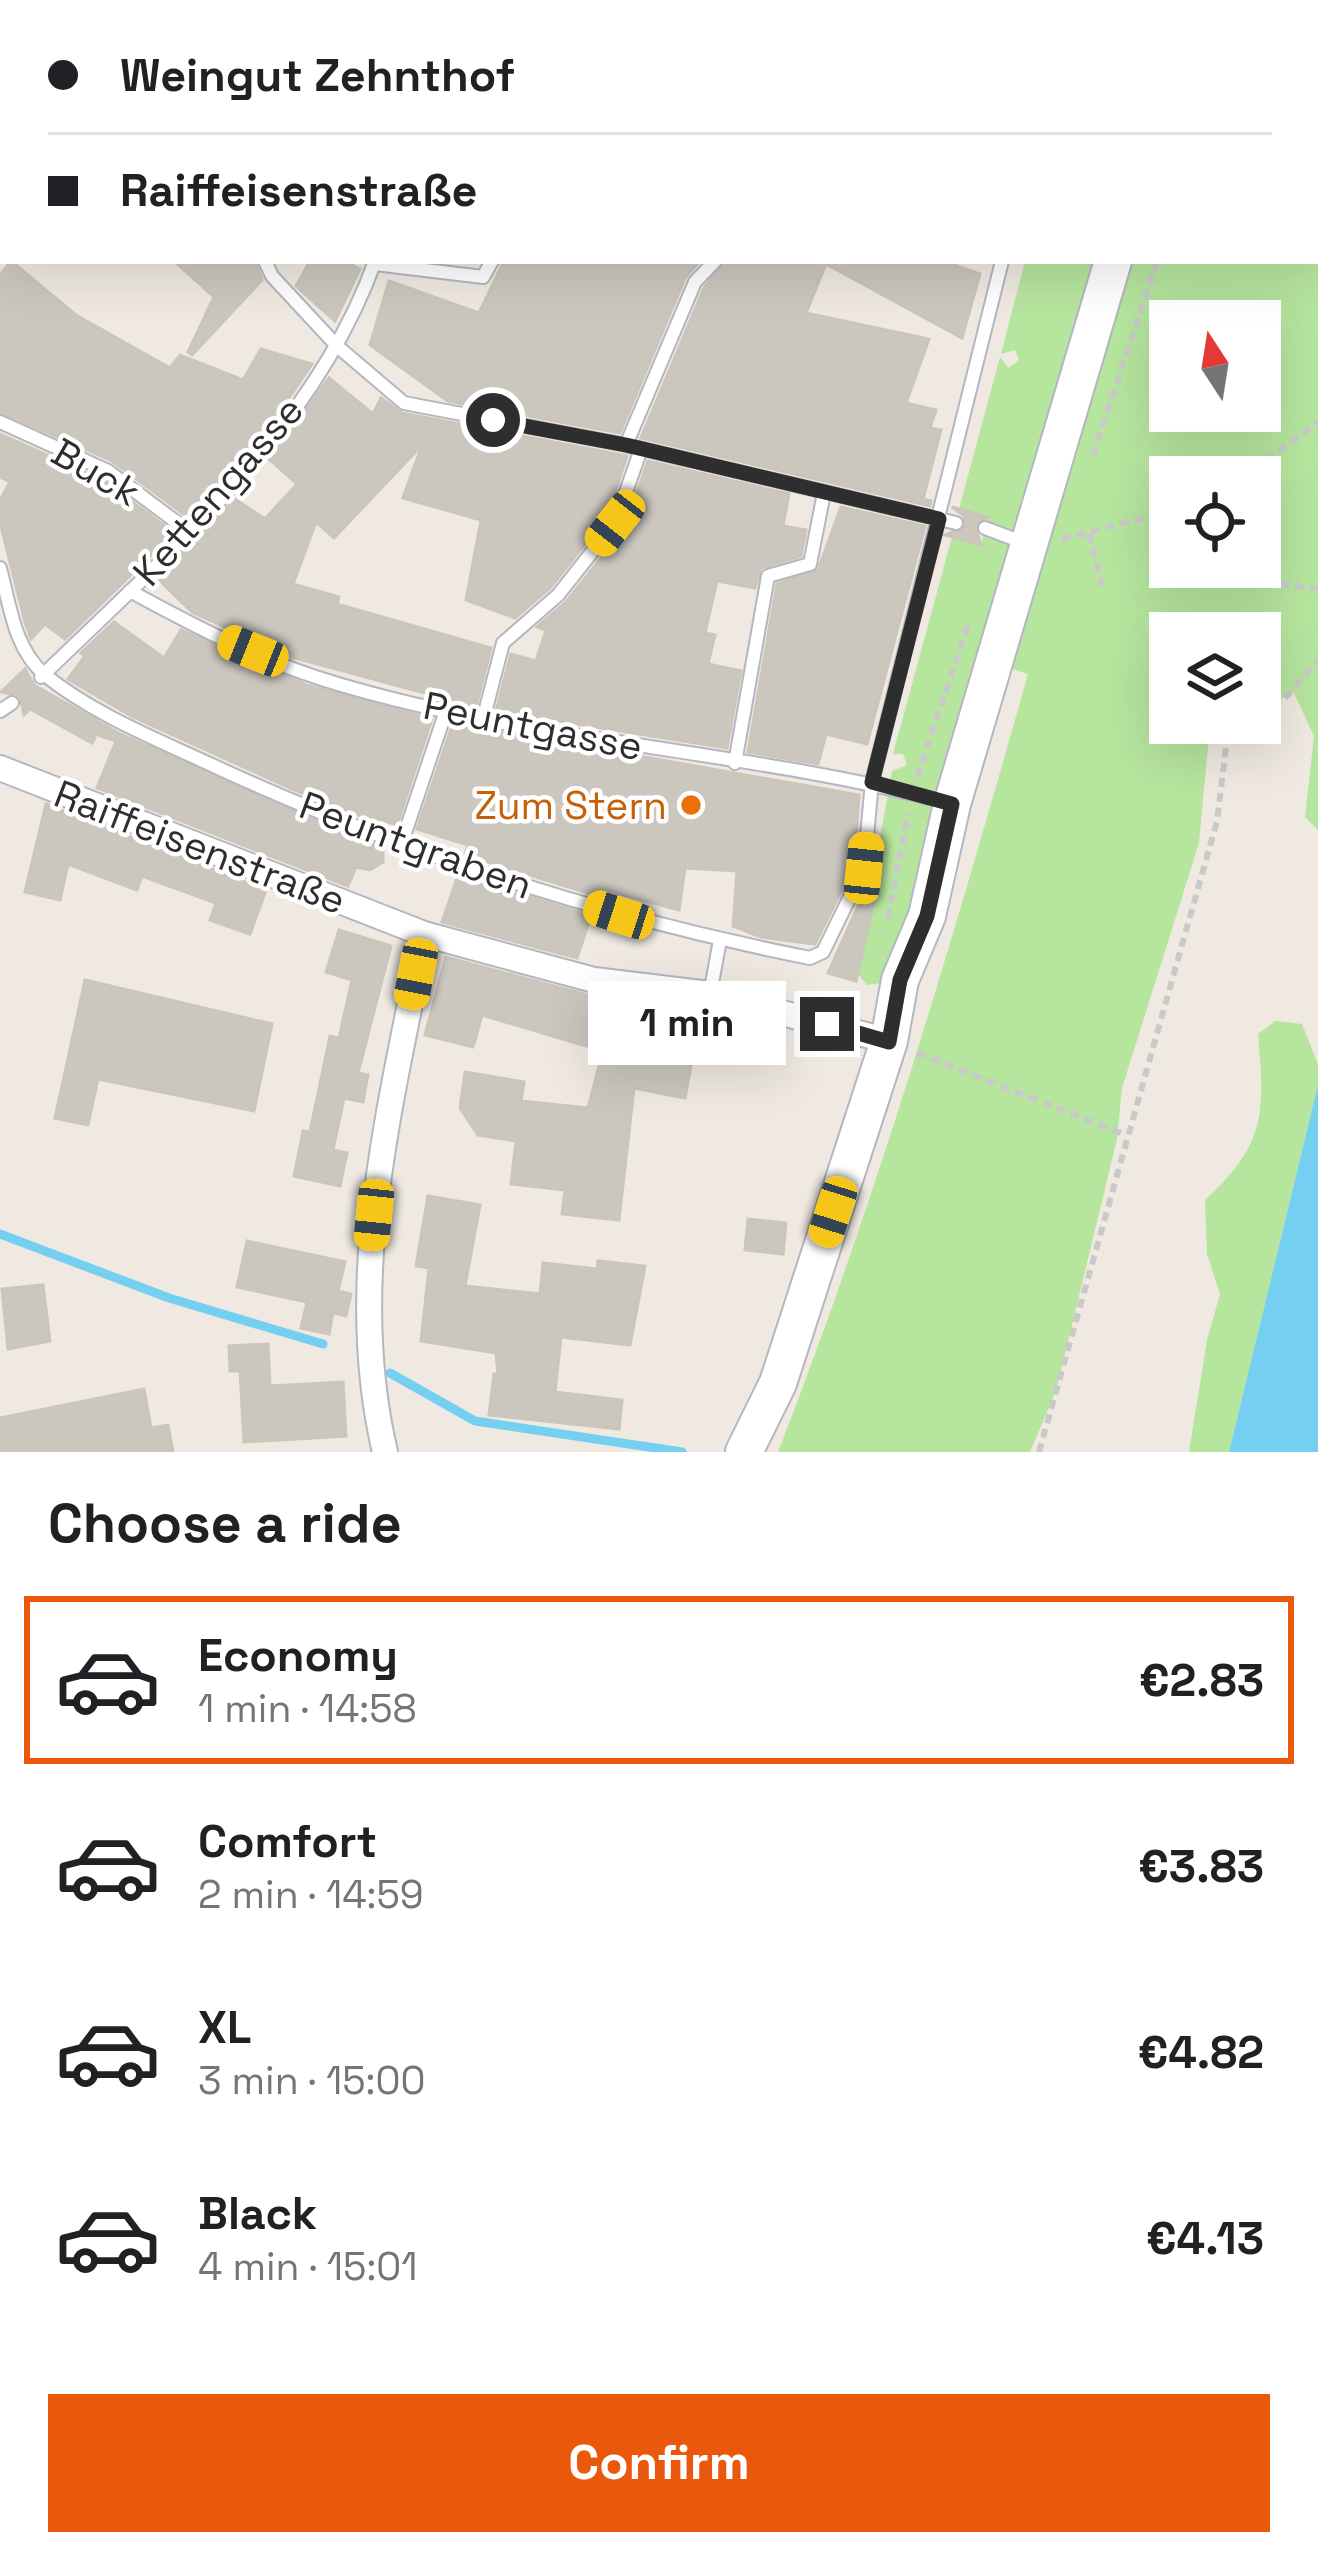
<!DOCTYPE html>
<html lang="en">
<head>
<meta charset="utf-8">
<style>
	body { margin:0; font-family:"Space Grotesk",sans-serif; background:#f6f6f6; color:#202124; height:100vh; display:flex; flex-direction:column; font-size:45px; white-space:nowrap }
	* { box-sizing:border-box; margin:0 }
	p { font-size:39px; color:#757577 }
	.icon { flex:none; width:66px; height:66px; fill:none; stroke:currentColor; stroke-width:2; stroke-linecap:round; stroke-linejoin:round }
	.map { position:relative; height:1452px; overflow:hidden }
	.sheet { display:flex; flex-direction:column; background:#fff; flex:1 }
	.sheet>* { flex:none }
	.hud { position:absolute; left:0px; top:0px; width:1320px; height:264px; box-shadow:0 12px 48px #0002; display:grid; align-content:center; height:264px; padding:0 48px; background:#fff }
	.needle { width:78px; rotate:348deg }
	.fabs { position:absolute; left:1149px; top:300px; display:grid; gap:24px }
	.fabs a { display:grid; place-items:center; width:132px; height:132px; border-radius:0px; background:#fff; box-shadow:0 12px 48px #0002; font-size:60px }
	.end { position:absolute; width:54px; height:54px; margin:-27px; border:15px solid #2e2e2e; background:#fff; box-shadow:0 0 0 6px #fff }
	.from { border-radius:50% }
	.bubble { position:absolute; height:84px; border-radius:0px; background:#fff; box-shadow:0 12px 48px #0002; font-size:39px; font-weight:700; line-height:84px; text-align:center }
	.car { position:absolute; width:36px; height:72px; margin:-36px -18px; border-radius:15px; box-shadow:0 0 9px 3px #0007; background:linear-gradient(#f5c518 24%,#345 0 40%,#f5c518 0 76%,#345 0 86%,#f5c518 0) }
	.hud b { display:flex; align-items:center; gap:42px; height:114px; font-size:45px }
	.hud b+b { border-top:3px solid #e0e0e0 }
	.hud i { width:30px; height:30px; background:#202124 }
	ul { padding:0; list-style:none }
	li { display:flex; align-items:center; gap:36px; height:168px; margin:0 24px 18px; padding:0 24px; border:6px solid transparent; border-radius:0px }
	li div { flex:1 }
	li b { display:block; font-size:45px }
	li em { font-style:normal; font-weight:700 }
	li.current { border-color:#ea580c }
	li>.icon { width:108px; height:108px; stroke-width:1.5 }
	h2 { padding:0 48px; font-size:54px; line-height:144px }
	.action { display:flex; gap:24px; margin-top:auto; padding:24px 48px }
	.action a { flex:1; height:138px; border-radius:0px; background:#ea580c; color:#fff; font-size:48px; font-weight:700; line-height:138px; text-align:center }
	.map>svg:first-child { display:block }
	.green { fill:#b6e59e; fill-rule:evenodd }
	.water { fill:#75cff0 }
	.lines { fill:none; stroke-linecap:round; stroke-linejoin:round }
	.stream { stroke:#75cff0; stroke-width:9 }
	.building { fill:#cbc7bf; stroke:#cbc5ba; stroke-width:3 }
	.lane-casing { stroke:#b4b7c1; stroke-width:16 }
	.street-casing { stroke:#b4b7c1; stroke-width:28 }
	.secondary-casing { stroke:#b4b7c1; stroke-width:40 }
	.path { stroke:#c9c9c9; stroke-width:6; stroke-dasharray:9 6; stroke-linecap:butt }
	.lane { stroke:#fff; stroke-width:12 }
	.street { stroke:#fff; stroke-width:24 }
	.secondary { stroke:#fff; stroke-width:36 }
	.route { stroke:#2e2e2e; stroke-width:15 }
	.food-dot { fill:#e8710a; stroke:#fff; stroke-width:4.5 }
	.labels { text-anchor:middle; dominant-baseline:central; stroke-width:9; stroke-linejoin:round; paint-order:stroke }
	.street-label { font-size:39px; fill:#2e2e2e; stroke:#fff }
	.food-label { font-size:39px; fill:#c56008; stroke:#fff; text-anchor:end }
</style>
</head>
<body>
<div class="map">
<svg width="1318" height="1452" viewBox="0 0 1318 1452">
	<rect width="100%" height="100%" fill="#efe9e1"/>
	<g class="green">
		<path d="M1080,0h238v830l-13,-13 9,-81 -21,-45 -33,23v-81h-90v90h71l-31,2 -11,118 -77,245 -5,51 -61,252 -26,61h-252c99,-254 176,-516 250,-778l-33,-11 -95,317 -33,5 -9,-11 19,-85 -6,-2 21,-116 15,-6 -4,-11h-10l59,-217 29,7 7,-27 -29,-8 41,-152 8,11 11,-8 -4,-10 -14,4 24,-93h292v-258zM1170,321h90v90h-90zM1170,477h90v90h-90z"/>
		<path d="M1275,1021l27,3 16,40v21l-89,367h-40l18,-112 13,-46 -13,-40 -2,-54c61,-56 60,-87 53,-166z"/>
	</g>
	<polygon class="water" points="1318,1085 1318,1452 1229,1452"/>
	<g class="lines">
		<g class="stream">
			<polyline points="0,1234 169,1298 323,1344"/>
			<polyline points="390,1373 475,1421 682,1452"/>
		</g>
	</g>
	<g class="building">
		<polygon points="11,261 76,315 170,368 180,355 243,380 261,349 312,364 268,428 189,518 112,461 0,412 0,275"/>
		<polygon points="174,261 255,261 262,280 192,355 188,352 214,297"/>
		<polygon points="310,261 344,261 360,269 335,321 296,286"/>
		<polygon points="504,261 700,261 685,278 620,433 448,401 370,345 389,281 479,313"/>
		<polygon points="725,261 943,261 980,274 962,338 826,264 806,313 929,339 906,403 936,410 930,428 941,430 923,499 931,501 930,506 641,438 704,288"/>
		<polygon points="329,378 373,414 381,398 402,413 627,456 606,518 550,588 515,618 466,600 481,520 403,498 422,445 334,538 316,522 293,584 339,597 337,604 491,648 476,707 288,656 192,612 158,579 235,499 265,519 297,484 269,459"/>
		<polygon points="0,434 103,480 174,533 65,639 45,624 31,639 25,622 0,522 0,500 10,482 0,477"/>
		<polygon points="648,461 789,494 783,526 806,530 801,556 761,568 755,588 717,581 705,633 715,635 708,664 741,671 727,748 496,711 511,654 536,661 546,630 537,627 566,602 624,529"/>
		<polygon points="841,507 925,526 867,744 826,734 818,764 748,752 777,584 818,570"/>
		<polygon points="952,507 988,517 975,525 981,545 945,535 966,526 964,516"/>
		<polygon points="114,622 164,658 181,630 307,685 432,719 397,825 379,819 380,824 290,788 131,716 68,679 85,656 81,653"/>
		<polygon points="25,669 34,685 122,735 383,848 383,862 370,870 356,867 348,886 97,788 116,741 89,732 95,738 92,743 30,709 24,715 20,696 1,692"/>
		<polygon points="453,723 859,795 854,865 815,944 761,937 733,926 737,871 685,868 679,910 600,888 597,896 465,855 468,845 417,829"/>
		<polygon points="46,804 266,890 250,934 210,920 216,903 142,876 137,890 68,864 60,900 25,892"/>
		<polygon points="458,875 591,916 577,958 442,922"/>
		<polygon points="867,886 877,888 856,981 828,973"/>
		<polygon points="339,930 391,946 358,1073 368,1075 363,1102 344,1098 333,1150 347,1153 340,1186 294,1176 303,1131 310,1132 330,1036 339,1038 352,980 326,972"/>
		<polygon points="446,957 595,997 588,1023 695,1045 685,1098 634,1088 619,1220 562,1214 565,1190 511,1184 516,1141 478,1135 460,1108 465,1072 524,1082 521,1101 588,1108 603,1051 482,1015 473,1047 425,1035"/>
		<polygon points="85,980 272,1024 254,1111 98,1079 88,1125 55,1118"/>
		<polygon points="428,1196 480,1205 465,1286 540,1294 543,1263 597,1269 598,1261 645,1266 630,1345 561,1337 555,1392 622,1400 619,1429 489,1415 494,1374 498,1374 496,1353 421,1341 429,1268 416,1266"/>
		<polygon points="748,1219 786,1223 783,1254 745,1250"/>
		<polygon points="247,1241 345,1262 338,1291 351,1294 346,1316 333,1313 329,1334 301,1328 307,1302 237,1287"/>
		<polygon points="43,1285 50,1341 8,1349 2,1289"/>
		<polygon points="268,1344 270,1386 343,1382 346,1436 244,1442 240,1371 230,1371 229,1346"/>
		<polygon points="144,1389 151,1428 168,1425 173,1452 0,1452 0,1418"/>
	</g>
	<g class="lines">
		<g class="lane-casing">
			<g id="lane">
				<polyline points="485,0 506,3"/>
				<polyline points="698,0 698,3"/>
				<polyline points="93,3 96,0"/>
				<polyline points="307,3 308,0"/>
				<polyline points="387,3 393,0"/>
				<polyline points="746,3 748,0"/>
				<polyline points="1061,3 1061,0"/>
				<polyline points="0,71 3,69"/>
				<polyline points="265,261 272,276 337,346 404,403 626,445 956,523"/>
				<polyline points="375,264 483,277 492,261"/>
				<polyline points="0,422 108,471 187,530"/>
				<polyline points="626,445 695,282 715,261"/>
				<polyline points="985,528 1022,542"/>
				<path d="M0,568c10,37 14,81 45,107 48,39 113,65 169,91 190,88 390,151 596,192l13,-6 41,-84 8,-86 130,-521"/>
				<path d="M130,591c66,36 135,72 208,93 198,59 408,66 607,118"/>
				<path d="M41,677c125,-122 274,-247 334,-416"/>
				<polyline points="0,711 12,703"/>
				<polyline points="483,720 503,643 558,595 615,523 640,452"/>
				<polyline points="735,763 768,576 810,564 824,493"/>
				<polyline points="405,833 446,711"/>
				<polyline points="710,994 720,940"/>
			</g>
		</g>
		<g class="street-casing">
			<g id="street">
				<polyline points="0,768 424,934 594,980 710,994 889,1041"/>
				<path d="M385,1452c-41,-173 6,-347 39,-518"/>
			</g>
		</g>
		<g class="secondary-casing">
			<g id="secondary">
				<polyline points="1190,3 1191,0"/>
				<polyline points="744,1452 778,1383 889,1041 900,980 927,916 952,804 1113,261"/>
			</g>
		</g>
		<g class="path">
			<polyline points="146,0 150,3"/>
			<polyline points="1125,3 1126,0"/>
			<polyline points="1243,3 1244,0"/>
			<polyline points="0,99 3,96"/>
			<polyline points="0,142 3,146"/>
			<polyline points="1317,240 1318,240"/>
			<polyline points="1093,455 1157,261"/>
			<polyline points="1242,477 1318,422"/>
			<polyline points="1089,534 1103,589"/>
			<polyline points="1062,539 1170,511"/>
			<polyline points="1265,582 1318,589"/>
			<polyline points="1260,680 1287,696"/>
			<polyline points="1260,714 1287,696 1318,660"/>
			<polyline points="917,777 968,625"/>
			<polyline points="888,918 908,813"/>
			<polyline points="917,1053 1126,1135"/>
			<polyline points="1039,1452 1217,821 1227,739 1241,723"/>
		</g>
		<use href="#lane" class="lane"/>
		<use href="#street" class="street"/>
		<use href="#secondary" class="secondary"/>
	</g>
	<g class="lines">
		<polyline class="route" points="493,420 626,445 939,519 872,782 952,804 927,916 900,980 889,1042 827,1024"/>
	</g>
	<circle class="food-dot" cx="691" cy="805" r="12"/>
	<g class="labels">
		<g class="street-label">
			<text transform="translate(96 472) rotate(30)">Buck</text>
			<text transform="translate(218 491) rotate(-49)">Kettengasse</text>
			<text transform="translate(533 726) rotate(11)">Peuntgasse</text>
			<text transform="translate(416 845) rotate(20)">Peuntgraben</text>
			<text transform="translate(200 847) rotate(21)">Raiffeisenstraße</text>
		</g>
		<g class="food-label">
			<text x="667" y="805">Zum Stern</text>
		</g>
	</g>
</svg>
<div class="fabs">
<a><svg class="needle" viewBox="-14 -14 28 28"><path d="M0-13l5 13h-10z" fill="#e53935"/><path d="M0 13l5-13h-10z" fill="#757577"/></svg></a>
<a><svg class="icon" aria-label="locate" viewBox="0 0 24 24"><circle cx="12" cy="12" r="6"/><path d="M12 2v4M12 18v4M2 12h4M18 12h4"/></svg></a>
<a><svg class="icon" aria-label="layers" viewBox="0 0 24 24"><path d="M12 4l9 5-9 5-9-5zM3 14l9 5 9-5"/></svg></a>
</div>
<i class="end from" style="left:493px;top:420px"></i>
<i class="end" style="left:827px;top:1024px"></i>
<div class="bubble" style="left:588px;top:981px;width:198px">1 min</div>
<i class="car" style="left:615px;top:523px;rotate:218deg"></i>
<i class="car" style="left:253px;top:651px;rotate:292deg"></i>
<i class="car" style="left:864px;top:868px;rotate:6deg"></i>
<i class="car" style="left:619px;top:915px;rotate:288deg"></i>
<i class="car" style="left:416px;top:974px;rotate:191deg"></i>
<i class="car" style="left:833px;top:1212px;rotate:198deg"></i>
<i class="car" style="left:374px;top:1215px;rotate:186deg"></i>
<div class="hud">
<b><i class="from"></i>Weingut Zehnthof</b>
<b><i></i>Raiffeisenstraße</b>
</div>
</div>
<section class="sheet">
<h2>Choose a ride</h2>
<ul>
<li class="current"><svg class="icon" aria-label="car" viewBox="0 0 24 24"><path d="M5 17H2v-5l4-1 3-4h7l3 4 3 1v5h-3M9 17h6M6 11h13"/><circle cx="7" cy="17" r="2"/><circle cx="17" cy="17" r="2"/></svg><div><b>Economy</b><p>1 min · 14:58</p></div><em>€2.83</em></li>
<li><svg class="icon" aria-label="car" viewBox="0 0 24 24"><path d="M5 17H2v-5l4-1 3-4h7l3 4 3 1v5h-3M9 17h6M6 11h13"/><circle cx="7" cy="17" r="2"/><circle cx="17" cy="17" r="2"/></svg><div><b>Comfort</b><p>2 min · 14:59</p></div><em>€3.83</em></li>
<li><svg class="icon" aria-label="car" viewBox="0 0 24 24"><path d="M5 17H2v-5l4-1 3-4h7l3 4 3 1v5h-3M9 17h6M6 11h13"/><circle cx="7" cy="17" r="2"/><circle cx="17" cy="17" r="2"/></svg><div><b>XL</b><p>3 min · 15:00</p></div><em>€4.82</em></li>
<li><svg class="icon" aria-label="car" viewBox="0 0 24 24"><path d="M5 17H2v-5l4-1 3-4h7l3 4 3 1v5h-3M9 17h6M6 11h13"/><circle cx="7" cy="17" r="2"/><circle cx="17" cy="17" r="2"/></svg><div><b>Black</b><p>4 min · 15:01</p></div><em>€4.13</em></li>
</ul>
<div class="action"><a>Confirm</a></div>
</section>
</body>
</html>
